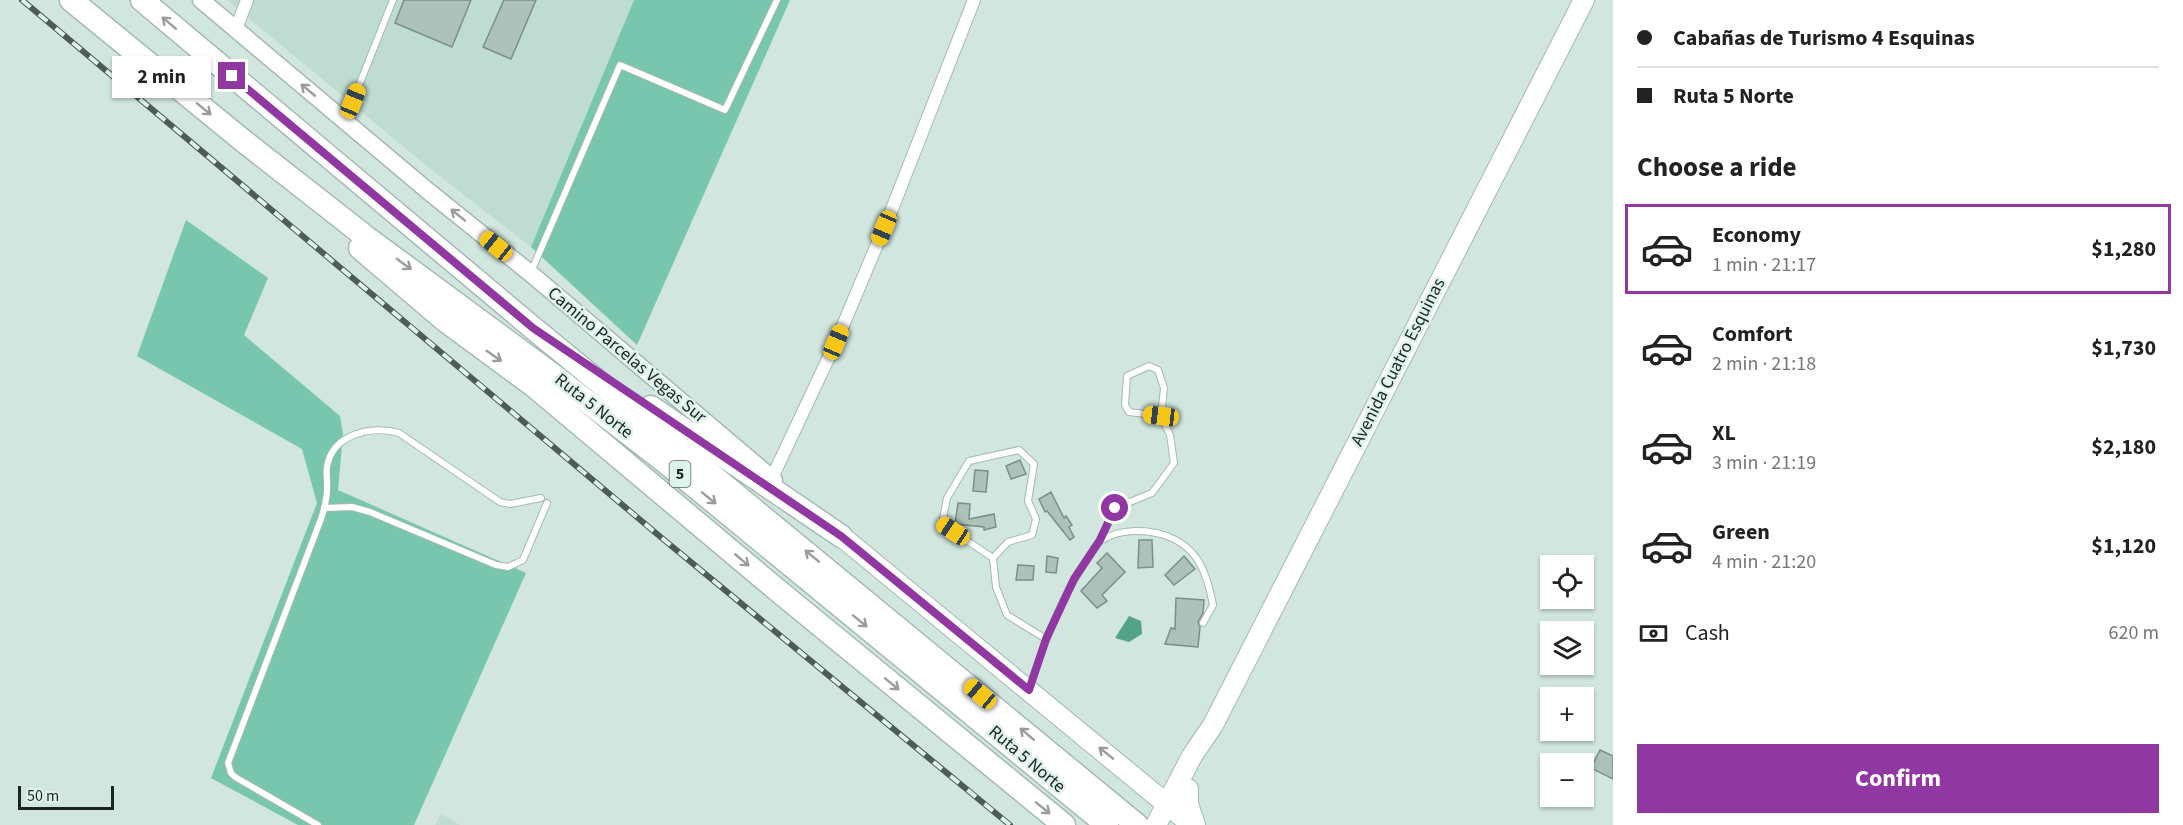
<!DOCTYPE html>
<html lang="en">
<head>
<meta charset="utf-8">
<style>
	body { margin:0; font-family:"Source Sans 3",sans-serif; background:#f2f2f2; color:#222; height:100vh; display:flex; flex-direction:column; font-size:22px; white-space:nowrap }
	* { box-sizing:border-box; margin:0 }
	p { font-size:20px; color:#767676 }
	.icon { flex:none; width:33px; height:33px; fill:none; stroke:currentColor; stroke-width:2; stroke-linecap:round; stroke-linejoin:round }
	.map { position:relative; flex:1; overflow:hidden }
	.drawer { display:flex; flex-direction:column; background:#fff; width:570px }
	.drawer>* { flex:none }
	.top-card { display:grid; align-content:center; height:132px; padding:0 24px; background:#fff }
	.fabs { position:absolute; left:1540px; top:555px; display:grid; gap:12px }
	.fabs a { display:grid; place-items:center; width:54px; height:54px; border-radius:0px; background:#fff; box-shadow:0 2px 4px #0004; font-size:30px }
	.scale { position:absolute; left:18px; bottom:15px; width:96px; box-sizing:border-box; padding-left:6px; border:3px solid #1c2522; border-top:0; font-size:16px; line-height:21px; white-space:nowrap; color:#1c2522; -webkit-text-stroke:4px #ddf3eb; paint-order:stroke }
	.end { position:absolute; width:27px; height:27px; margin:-14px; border:8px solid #9137a2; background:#fff; box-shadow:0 0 0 3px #fff }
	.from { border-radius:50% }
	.bubble { position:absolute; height:42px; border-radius:0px; background:#fff; box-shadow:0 2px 4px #0004; font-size:20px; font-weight:700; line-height:42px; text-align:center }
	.car { position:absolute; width:18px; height:36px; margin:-18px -9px; border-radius:8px; box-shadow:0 0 4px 2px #0007; background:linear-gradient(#f5c518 24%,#345 0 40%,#f5c518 0 76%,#345 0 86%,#f5c518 0) }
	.top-card b { display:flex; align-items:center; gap:21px; height:57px; font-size:22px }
	.top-card b+b { border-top:2px solid #e0e0e0 }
	.top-card i { width:15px; height:15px; background:#222 }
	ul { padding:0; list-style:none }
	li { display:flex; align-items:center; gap:18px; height:90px; margin:0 12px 9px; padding:0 12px; border:3px solid transparent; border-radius:0px }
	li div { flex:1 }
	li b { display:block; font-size:22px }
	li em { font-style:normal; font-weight:700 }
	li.selected { border-color:#9137a2 }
	li>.icon { width:54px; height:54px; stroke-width:1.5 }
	h2 { padding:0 24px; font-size:27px; line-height:72px }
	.pay { display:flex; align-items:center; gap:15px; height:66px; padding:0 24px; font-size:22px }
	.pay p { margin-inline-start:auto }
	.button { display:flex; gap:12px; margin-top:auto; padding:12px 24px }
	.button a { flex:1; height:69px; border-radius:0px; background:#9137a2; color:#fff; font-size:24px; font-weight:700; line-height:69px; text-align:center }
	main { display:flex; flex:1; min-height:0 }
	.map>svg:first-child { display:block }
	.built { fill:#bedcd1 }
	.green { fill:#78c6ad }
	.water { fill:#53a28a }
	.building { fill:#adc2ba; stroke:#7b8f88; stroke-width:1.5 }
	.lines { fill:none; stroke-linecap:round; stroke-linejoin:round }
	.lane-casing { stroke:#a4bab2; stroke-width:8 }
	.street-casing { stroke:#a4bab2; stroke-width:14 }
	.secondary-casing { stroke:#a4bab2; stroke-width:19 }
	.primary-casing { stroke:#a4bab2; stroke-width:22 }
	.highway-casing { stroke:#a4bab2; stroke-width:25 }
	.lane { stroke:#fff; stroke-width:6 }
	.street { stroke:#fff; stroke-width:12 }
	.secondary { stroke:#fff; stroke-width:16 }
	.primary { stroke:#fff; stroke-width:20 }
	.highway { stroke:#fff; stroke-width:22 }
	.rail-casing { stroke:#4f5b57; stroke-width:6 }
	.rail { stroke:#ddf3eb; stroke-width:4; stroke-dasharray:11; stroke-linecap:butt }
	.oneway { stroke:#999d9c }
	.route { stroke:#9137a2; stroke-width:8 }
	.labels { text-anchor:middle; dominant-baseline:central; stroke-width:5; stroke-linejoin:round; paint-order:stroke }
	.shield { fill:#ddf3eb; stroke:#56635e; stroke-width:1.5 }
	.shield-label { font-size:16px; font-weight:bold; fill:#1c2522 }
	.street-label { font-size:18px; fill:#1c2522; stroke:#ddf3eb }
</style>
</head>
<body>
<main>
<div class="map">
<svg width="1613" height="825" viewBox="0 0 1613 825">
	<rect width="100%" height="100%" fill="#d0e6de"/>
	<g class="built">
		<polygon points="227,0 634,0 531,247 428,167"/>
		<polygon points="441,814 460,825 435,825"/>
	</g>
	<g class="green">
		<polygon points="634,0 790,0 637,345 531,247"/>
		<polygon points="186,220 268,278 244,335 340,416 343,434 338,490 526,573 414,825 298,825 211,778 317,503 302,449 137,356"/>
	</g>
	<polygon class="water" points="1129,616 1141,621 1142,634 1129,642 1115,638"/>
	<g class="building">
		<polygon points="404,0 471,0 452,47 395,23"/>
		<polygon points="504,0 536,0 511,59 483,47"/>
		<polygon points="1020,460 1026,474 1011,479 1006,466"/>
		<polygon points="975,470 988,471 986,492 973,491"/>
		<polygon points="1051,492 1064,518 1066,516 1072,525 1069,527 1074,537 1070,540 1047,511 1045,512 1039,499"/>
		<polygon points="958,503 970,504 969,519 994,514 996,527 984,530 984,527 955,524"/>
		<polygon points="1139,540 1152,540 1153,567 1138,568"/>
		<polygon points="1107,553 1125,572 1102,595 1107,601 1097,608 1081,591 1102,568 1097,563"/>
		<polygon points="1047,556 1058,558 1056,573 1046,572"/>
		<polygon points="1184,556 1195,569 1174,585 1165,575"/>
		<polygon points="1018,565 1034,566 1033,580 1016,580"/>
		<polygon points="1176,598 1204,600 1203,613 1198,622 1200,627 1198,647 1165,644 1171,628 1175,629"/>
		<polygon points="1600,750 1613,756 1613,779 1591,768"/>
	</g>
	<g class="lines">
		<g class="lane-casing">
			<g id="lane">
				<polyline points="346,118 393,0"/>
				<polyline points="531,272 620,65 725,110 777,0"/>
				<polyline points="324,508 352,507 370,512 496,565 508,567 523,560 547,503"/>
				<polyline points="1100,540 1115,508 1152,493 1174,463 1170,435 1161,416 1129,412 1125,405 1127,376 1149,366 1158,370 1164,388 1161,416"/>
				<polyline points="993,558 1008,542 1032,535 1036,519 1028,501 1034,464 1019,450 969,461 947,498 942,524 993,558 996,587 1007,615 1046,639"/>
				<path d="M1030,686c15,-45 31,-89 58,-128 4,-6 8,-15 14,-18 18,-11 42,-11 62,-5 34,11 43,38 49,70l-10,18"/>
				<path d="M318,825l-83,-48 -4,-4 -3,-10 93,-244c4,-12 7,-25 6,-38 0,-5 -1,-9 0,-14 5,-33 45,-42 72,-34l101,69 10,2 31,-6"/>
			</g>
		</g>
		<g class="street-casing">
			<g id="street">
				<polyline points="236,29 247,0"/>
				<polyline points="772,478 836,342 892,209 974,0"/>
			</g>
		</g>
		<g class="secondary-casing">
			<polyline id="secondary" points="201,0 428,191 530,273 774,480"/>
		</g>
		<g class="primary-casing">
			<g id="primary">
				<polyline points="841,536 1192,825"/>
				<polyline points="1188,789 1188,804 1195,825"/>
				<polyline points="1156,825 1192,756 1213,725 1584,0"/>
			</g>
		</g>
		<g class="highway-casing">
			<g id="highway">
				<polyline points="71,0 241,139 366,237 549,372 664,461 1107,825"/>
				<polyline points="142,0 533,328 1137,825"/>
				<polyline points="360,248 447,322 534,386 776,589 1064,825"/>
				<polyline points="651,407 841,536"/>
			</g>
		</g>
		<use href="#lane" class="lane"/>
		<use href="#street" class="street"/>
		<use href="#secondary" class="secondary"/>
		<use href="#primary" class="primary"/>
		<use href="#highway" class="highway"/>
		<g class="rail-casing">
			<polyline id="rail" points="22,0 663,539 1010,825"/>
		</g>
		<use href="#rail" class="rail"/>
	</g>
	<defs><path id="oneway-shaft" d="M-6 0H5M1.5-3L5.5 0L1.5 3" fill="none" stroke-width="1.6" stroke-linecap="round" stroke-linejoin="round" transform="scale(1.5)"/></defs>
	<g class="oneway">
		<use href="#oneway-shaft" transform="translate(169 23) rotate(-140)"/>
		<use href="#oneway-shaft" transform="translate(308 90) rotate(-140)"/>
		<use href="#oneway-shaft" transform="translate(204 109) rotate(39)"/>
		<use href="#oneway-shaft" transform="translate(458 215) rotate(-141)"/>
		<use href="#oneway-shaft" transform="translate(404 264) rotate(36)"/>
		<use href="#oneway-shaft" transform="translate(494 356) rotate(35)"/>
		<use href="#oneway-shaft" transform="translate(709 498) rotate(39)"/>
		<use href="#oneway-shaft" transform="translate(812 556) rotate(-141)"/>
		<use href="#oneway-shaft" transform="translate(742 560) rotate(40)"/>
		<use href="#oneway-shaft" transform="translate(860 621) rotate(39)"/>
		<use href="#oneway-shaft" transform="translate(892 684) rotate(39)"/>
		<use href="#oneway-shaft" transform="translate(1027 734) rotate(-140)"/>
		<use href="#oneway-shaft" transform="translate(1106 753) rotate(-141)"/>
		<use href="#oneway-shaft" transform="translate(1043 808) rotate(39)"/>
	</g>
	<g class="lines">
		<polyline class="route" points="232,76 533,328 841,536 1029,690 1046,639 1074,579 1100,540 1115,508"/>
	</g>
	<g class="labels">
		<rect class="shield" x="669.5" y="461" width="21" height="26" rx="4.5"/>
		<g class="shield-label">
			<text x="680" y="474">5</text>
		</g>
		<g class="street-label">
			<text transform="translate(627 355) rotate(40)">Camino Parcelas Vegas Sur</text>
			<text transform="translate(1398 362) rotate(-63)">Avenida Cuatro Esquinas</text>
			<text transform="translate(594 406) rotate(38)">Ruta 5 Norte</text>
			<text transform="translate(1027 759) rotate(40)">Ruta 5 Norte</text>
		</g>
	</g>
</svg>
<div class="fabs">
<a><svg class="icon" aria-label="locate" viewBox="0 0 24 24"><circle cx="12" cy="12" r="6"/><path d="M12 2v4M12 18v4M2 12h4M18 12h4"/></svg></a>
<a><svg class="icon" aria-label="layers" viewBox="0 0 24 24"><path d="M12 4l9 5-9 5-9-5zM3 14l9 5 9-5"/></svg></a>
<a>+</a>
<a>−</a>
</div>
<div class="scale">50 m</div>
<i class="end from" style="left:1115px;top:508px"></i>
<i class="end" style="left:232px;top:76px"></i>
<div class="bubble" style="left:112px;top:56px;width:99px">2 min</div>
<i class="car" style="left:353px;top:101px;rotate:22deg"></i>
<i class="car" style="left:884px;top:228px;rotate:203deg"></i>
<i class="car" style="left:496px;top:246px;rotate:309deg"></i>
<i class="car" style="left:836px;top:342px;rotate:23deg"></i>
<i class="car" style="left:1161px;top:416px;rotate:277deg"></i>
<i class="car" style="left:953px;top:531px;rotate:303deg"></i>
<i class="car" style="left:980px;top:694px;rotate:310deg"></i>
</div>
<section class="drawer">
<div class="top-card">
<b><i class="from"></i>Cabañas de Turismo 4 Esquinas</b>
<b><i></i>Ruta 5 Norte</b>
</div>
<h2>Choose a ride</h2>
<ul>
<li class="selected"><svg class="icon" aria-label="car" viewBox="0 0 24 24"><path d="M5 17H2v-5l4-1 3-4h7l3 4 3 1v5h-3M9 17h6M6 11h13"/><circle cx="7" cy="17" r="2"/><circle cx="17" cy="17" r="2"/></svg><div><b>Economy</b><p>1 min · 21:17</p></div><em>$1,280</em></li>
<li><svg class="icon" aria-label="car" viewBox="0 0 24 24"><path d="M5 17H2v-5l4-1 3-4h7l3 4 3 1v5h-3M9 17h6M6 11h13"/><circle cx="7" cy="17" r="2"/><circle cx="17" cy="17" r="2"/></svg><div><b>Comfort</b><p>2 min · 21:18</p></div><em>$1,730</em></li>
<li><svg class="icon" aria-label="car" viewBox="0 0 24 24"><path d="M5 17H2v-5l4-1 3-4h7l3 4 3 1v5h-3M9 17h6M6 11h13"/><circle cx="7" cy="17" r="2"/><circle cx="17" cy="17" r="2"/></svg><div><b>XL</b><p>3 min · 21:19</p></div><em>$2,180</em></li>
<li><svg class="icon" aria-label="car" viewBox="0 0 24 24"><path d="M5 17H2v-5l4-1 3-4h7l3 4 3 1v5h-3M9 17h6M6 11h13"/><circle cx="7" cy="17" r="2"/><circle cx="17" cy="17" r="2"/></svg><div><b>Green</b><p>4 min · 21:20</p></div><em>$1,120</em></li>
</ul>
<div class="pay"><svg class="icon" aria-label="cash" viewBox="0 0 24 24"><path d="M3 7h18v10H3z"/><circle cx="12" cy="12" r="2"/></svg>Cash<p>620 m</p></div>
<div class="button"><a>Confirm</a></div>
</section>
</main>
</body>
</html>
